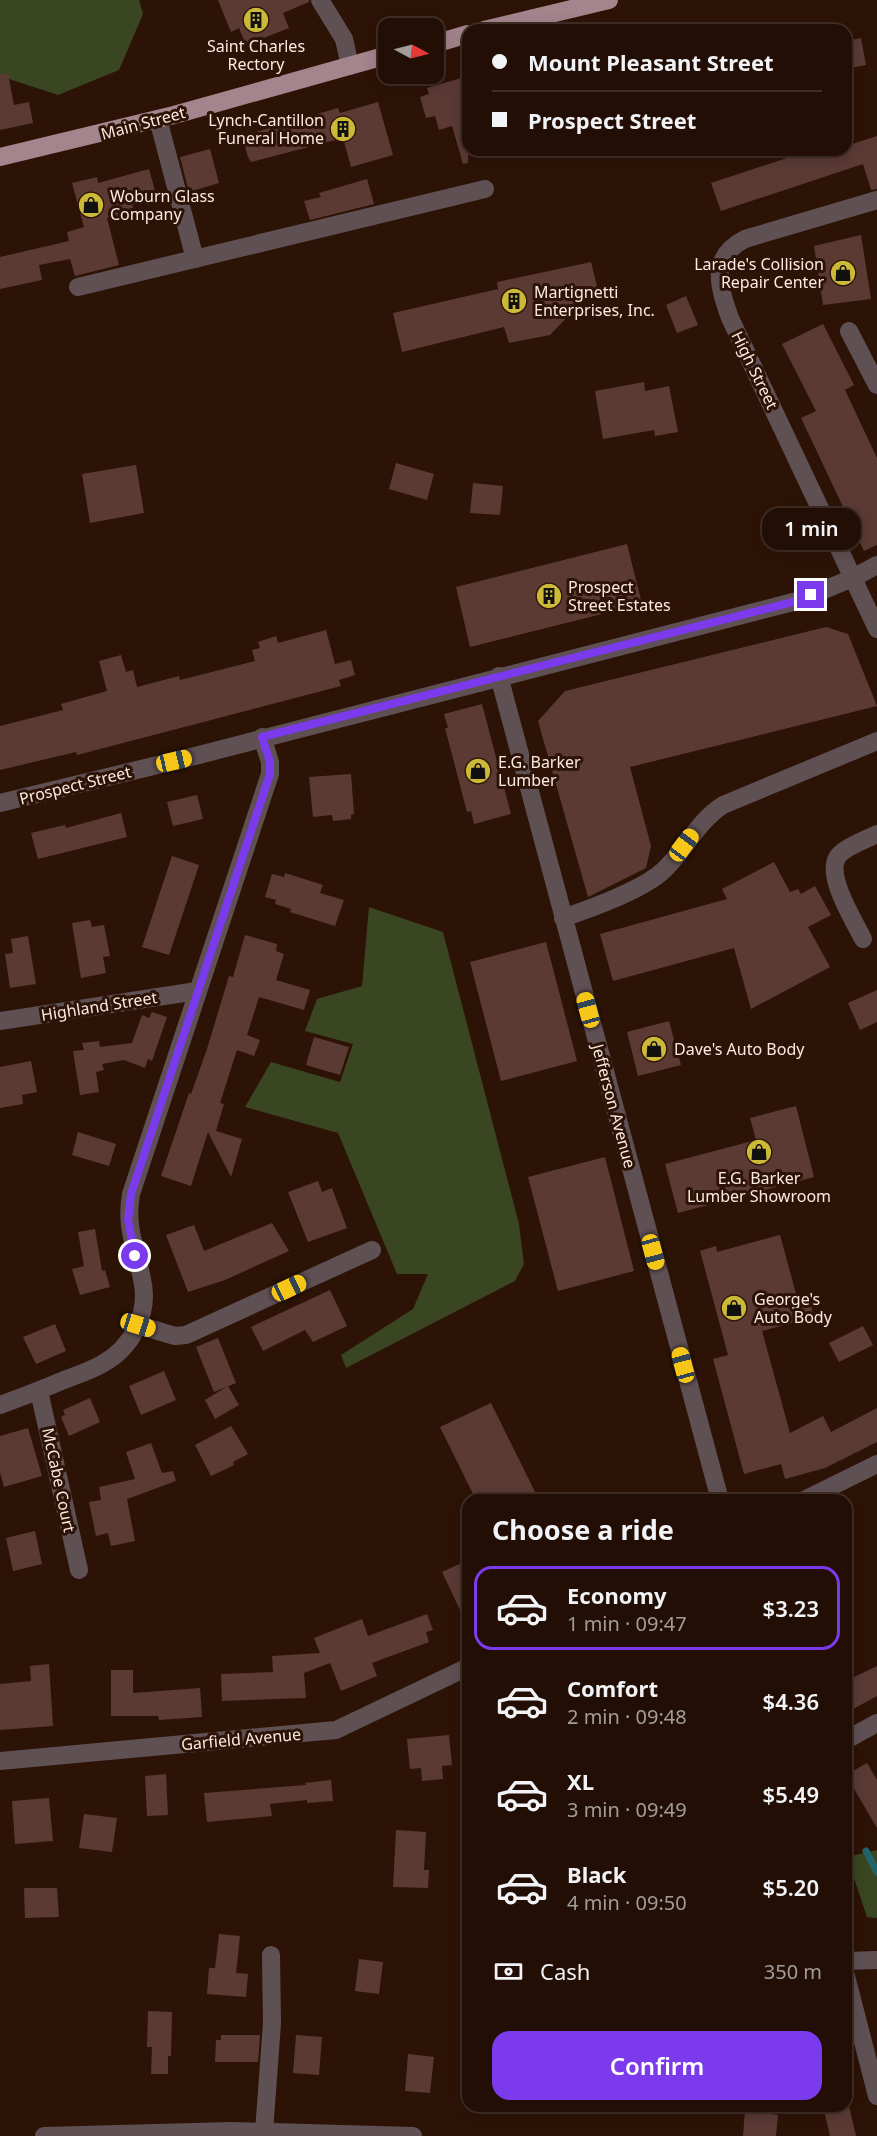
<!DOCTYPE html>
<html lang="en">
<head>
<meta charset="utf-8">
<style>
	body { margin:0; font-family:"Noto Sans",sans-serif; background:#2a170e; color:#f1f3f6; height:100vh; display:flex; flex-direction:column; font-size:22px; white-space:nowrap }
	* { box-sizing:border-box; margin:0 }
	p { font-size:20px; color:#a29c9a }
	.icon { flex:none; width:33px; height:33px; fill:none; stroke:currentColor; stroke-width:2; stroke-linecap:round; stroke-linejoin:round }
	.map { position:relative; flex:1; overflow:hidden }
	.sheet { position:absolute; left:462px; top:1494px; width:390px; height:618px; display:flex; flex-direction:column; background:#220e04; border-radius:18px; box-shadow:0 3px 15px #0003,0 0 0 2px #3f2e26 }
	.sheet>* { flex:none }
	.banner { position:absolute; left:462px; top:24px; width:390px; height:132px; border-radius:18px; box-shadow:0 3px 15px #0003,0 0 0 2px #3f2e26; display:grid; align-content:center; height:132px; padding:0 30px; background:#220e04 }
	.needle { width:39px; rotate:97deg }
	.fabs { position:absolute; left:378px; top:18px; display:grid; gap:12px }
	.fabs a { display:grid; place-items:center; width:66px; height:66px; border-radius:12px; background:#220e04; box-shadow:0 3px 15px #0003,0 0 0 2px #3f2e26; font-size:30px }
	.end { position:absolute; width:27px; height:27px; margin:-14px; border:8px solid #7c3aed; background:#fff; box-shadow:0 0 0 3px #fff }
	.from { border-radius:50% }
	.bubble { position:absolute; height:42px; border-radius:18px; background:#220e04; box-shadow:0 3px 15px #0003,0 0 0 2px #3f2e26; font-size:20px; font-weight:600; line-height:42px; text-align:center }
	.car { position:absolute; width:18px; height:36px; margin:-18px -9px; border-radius:8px; box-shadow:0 0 4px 2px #0007; background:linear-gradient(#f5c518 24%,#345 0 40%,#f5c518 0 76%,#345 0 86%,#f5c518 0) }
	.banner b { display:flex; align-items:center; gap:21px; height:57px; font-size:22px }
	.banner b+b { border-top:2px solid #3f2e26 }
	.banner i { width:15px; height:15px; background:#f1f3f6 }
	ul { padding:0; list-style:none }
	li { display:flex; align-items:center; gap:18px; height:84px; margin:0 12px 9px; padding:0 18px; border:3px solid transparent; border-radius:18px }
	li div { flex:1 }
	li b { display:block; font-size:22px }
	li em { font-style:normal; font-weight:600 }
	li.selected { border-color:#7c3aed }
	li>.icon { width:54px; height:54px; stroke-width:1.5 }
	h2 { padding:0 30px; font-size:27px; line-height:72px }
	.pay { display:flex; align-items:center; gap:15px; height:66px; padding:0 30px; font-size:22px }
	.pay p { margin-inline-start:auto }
	.button { display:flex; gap:12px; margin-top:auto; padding:12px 30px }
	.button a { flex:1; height:69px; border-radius:18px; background:#7c3aed; color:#fff; font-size:24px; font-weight:600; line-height:69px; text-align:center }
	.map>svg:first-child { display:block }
	.green { fill:#3a4521 }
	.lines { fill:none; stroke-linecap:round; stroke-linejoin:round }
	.stream { stroke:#20656b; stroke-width:7 }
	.building { fill:#5b3a34 }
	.minor { stroke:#5f5054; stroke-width:18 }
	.major { stroke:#a5858d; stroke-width:18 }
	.route { stroke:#7c3aed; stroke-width:8 }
	.labels { text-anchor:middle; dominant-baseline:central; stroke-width:6; stroke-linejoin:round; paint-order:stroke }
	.poi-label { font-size:16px; fill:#fce9e0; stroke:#2d1306; text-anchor:start }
	.street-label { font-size:16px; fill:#fce9e0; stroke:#2d1306 }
</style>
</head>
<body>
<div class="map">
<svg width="877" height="2136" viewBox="0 0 877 2136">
	<rect width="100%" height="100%" fill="#2d1306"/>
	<g class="green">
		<polygon points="0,0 139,0 143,14 119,70 58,95 0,76"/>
		<polygon points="369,907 443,932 519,1224 524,1264 515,1281 346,1368 341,1355 413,1309 428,1274 397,1274 338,1133 245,1107 271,1062 340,1082 353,1044 305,1031 317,999 362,986"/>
		<polygon points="877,1850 877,1918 867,1917 847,1857"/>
	</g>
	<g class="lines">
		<polyline class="stream" points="866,1851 877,1872"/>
	</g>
	<g class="building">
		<polygon points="218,0 309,0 309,2 283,13 289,28 246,45 239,28 231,32"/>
		<polygon points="861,38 866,65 846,69 846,41"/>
		<polygon points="8,74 14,105 29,102 33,123 0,130 0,75"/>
		<polygon points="465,77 468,87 468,163 463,164 452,126 439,130 435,116 426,118 420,97 429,94 427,88"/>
		<polygon points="378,102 393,155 351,167 343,138 251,162 248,157 242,136 338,108 340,113"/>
		<polygon points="877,136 877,189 871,190 863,164 721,211 711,183 811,150 846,150 846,146"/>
		<polygon points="210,149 219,183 189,192 180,157"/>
		<polygon points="149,169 157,198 132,205 134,211 107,218 119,265 75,276 70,259 39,265 42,280 0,289 0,257 69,241 67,232 84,227 72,183 97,177 98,183"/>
		<polygon points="367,179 374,204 310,220 304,201 321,197 319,193"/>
		<polygon points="861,235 871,299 823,305 814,246"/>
		<polygon points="591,262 597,286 550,335 509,343 504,327 402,352 393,313 498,289 497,282"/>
		<polygon points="686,296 698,325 677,333 666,305"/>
		<polygon points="823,324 854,385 845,390 877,458 877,545 864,551 801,418 816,411 782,344"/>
		<polygon points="644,382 645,391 669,386 678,432 655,436 654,430 603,439 595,391"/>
		<polygon points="396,463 434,474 427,500 389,489"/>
		<polygon points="136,465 144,513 90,523 82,474"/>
		<polygon points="473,483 503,486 500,515 470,513"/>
		<polygon points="627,544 642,604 470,647 456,587"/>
		<polygon points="826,627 848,634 877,706 630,767 651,846 646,868 588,897 538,721 565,691"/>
		<polygon points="326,630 335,664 351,660 355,675 339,680 341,686 77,755 76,752 0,770 0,726 63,710 61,704 107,691 99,661 121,655 126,672 133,670 137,687 179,676 180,680 255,661 252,650 260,648 258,642 276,636 278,643"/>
		<polygon points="482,704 511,814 474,824 471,811 467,812 445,728 448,728 444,714"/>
		<polygon points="351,774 354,814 351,815 351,819 333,821 332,815 313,817 309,777"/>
		<polygon points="197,795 203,819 173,826 167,802"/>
		<polygon points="121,813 127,837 38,859 31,833 65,825 66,828"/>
		<polygon points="172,856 199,865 169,955 142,947"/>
		<polygon points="774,862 790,892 798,889 801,894 815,886 831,915 808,927 830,967 751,1009 734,948 613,981 600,934 727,899 722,889"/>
		<polygon points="285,873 323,885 320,893 344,900 335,926 290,912 291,909 275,904 276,900 265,897 272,874 284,877"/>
		<polygon points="90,920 92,927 104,925 110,956 103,957 106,973 81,978 72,923"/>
		<polygon points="245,935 277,944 276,951 284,954 276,980 310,990 304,1010 259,997 247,1035 260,1040 254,1056 237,1050 220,1103 224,1104 216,1131 242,1139 231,1177 208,1132 191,1186 161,1176 189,1093 191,1094 207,1049 229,976 233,977"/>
		<polygon points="28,936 36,984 10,988 5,954 13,953 11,939"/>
		<polygon points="546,942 577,1061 501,1081 470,962"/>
		<polygon points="877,990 877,1022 860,1030 848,1003"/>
		<polygon points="152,1012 167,1017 152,1061 148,1059 145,1068 124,1060 102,1064 104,1070 96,1072 99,1092 80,1095 73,1051 84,1050 82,1043 99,1041 100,1047 132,1043 142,1015 149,1018"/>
		<polygon points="669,1021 681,1065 638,1076 627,1032"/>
		<polygon points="314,1037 349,1047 340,1075 306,1065"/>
		<polygon points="31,1061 37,1092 22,1095 23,1104 0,1108 0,1067"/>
		<polygon points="796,1106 814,1177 678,1213 665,1164 756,1140 750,1118"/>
		<polygon points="78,1132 116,1144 109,1166 72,1155"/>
		<polygon points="605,1157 634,1271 558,1291 528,1177"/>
		<polygon points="318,1181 322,1192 332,1188 347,1228 308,1242 288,1192"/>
		<polygon points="272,1223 289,1251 225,1280 188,1292 166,1235 194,1225 204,1251"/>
		<polygon points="95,1229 102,1271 105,1270 110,1287 80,1295 72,1269 84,1266 78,1232"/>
		<polygon points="780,1235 798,1301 809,1298 814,1317 762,1331 790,1433 823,1416 831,1432 877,1408 877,1442 825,1468 785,1479 781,1464 744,1474 713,1359 728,1355 700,1251 716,1246 717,1252"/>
		<polygon points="330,1290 347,1326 313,1342 305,1330 263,1351 251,1327"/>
		<polygon points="55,1324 66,1351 36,1364 23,1337"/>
		<polygon points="863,1326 873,1345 839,1362 829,1343"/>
		<polygon points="218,1338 236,1383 214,1392 196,1347"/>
		<polygon points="164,1371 176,1400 141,1415 129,1386"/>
		<polygon points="228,1386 239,1405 215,1419 205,1400"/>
		<polygon points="90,1398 100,1422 69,1436 61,1417 65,1415 63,1410"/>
		<polygon points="491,1403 539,1500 476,1500 440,1427"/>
		<polygon points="231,1426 248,1454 233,1462 234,1465 211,1476 195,1445"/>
		<polygon points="28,1428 42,1476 4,1487 0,1472 0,1436"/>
		<polygon points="151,1443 162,1473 173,1471 176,1481 127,1499 135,1541 111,1546 108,1533 96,1536 89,1502 101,1500 99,1487 135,1479 126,1452"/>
		<polygon points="35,1531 42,1564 13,1571 6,1538"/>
		<polygon points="468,1560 468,1627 442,1572"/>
		<polygon points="427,1614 433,1630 426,1632 429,1642 372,1663 377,1676 341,1691 330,1663 304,1673 306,1698 222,1701 221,1674 273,1672 272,1656 320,1653 314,1638 362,1619 368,1636"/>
		<polygon points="49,1664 53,1726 0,1730 0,1684 31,1681 30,1666"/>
		<polygon points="877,1666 877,1696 846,1713 846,1681"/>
		<polygon points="111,1670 133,1670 133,1693 200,1688 202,1717 159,1720 158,1716 111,1716"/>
		<polygon points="449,1735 452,1765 442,1766 443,1779 422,1781 421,1768 410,1769 407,1739"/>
		<polygon points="867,1763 877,1780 877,1828 846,1775"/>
		<polygon points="166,1774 168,1815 147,1816 145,1776"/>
		<polygon points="331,1780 333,1801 307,1803 307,1800 270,1804 272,1816 207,1822 204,1793 306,1785 305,1783"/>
		<polygon points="49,1798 53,1841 15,1844 12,1801"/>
		<polygon points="84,1814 117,1818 112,1852 79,1848"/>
		<polygon points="396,1830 426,1832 424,1870 429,1870 428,1888 393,1887"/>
		<polygon points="24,1888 57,1888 59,1917 25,1918"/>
		<polygon points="219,1934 240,1936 236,1973 248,1974 246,1997 207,1994 209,1968 215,1968"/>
		<polygon points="359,1959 383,1962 379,1994 355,1991"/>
		<polygon points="148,2011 172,2012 171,2056 168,2056 168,2074 151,2074 152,2047 147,2047"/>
		<polygon points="221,2035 260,2035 258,2062 215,2062 216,2040 221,2040"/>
		<polygon points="296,2035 322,2037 319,2075 293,2073"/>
		<polygon points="408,2054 434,2057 430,2093 405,2091"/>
		<polygon points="823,2106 849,2106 856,2136 830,2136"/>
		<polygon points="745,2111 778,2115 776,2136 743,2136"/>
	</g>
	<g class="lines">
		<g class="minor">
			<polyline points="320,0 344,39 350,66"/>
			<polyline points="158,119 195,259"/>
			<path d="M877,200l-132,39c-36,18 -26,48 -15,79l147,311"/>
			<polyline points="78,287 485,189"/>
			<polyline points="849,331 877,385"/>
			<polyline points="499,676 720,1500"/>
			<polyline points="0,803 195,756 797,601 853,578 877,565"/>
			<path d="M563,918c29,-10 80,-28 101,-48 22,-21 33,-48 59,-65l154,-64"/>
			<path d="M863,939c-9,-19 -41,-68 -23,-85 9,-9 25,-14 37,-20"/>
			<polyline points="0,1021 197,991"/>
			<polyline points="138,1325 175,1336 186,1335 372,1250"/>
			<polyline points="39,1391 79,1570"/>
			<path d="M0,1405c22,-8 43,-16 64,-25 13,-5 26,-9 38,-16 30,-16 48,-51 40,-85 -6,-32 -17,-51 -11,-85l139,-420v-12l-8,-25"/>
			<polyline points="804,1500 877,1464"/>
			<polyline points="846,1740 877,1723"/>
			<polyline points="0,1761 336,1730 468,1667"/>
			<polyline points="846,1961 877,1960"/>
			<polyline points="846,1976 877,2096"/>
			<polyline points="264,2132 272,2023 271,1955"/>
			<polyline points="44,2136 232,2131 413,2136"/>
		</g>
		<g class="major">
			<polyline points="484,30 609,0"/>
			<polyline points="434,44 468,34"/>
			<polyline points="0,157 174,115 388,55"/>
		</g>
	</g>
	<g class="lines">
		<polyline class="route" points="135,1256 128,1220 131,1194 270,774 270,762 262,737 797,601 811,595"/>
	</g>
	<defs>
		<g id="building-disc" transform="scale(1.35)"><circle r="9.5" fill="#ccb938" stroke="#2d1306"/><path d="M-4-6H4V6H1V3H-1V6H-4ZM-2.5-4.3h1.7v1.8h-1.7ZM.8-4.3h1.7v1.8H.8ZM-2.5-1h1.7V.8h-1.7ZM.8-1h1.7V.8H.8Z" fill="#111"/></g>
		<g id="shop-disc" transform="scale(1.35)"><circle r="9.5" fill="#ccb938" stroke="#2d1306"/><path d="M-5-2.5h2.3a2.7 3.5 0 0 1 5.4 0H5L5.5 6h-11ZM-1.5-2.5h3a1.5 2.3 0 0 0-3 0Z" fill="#111"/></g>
	</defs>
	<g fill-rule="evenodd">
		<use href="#building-disc" x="256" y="20"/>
		<use href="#building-disc" x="343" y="129"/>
		<use href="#shop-disc" x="91" y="205"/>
		<use href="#shop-disc" x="843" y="273"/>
		<use href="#building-disc" x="514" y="301"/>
		<use href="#building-disc" x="549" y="596"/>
		<use href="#shop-disc" x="478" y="771"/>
		<use href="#shop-disc" x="654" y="1049"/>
		<use href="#shop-disc" x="759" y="1152"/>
		<use href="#shop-disc" x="734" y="1308"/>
	</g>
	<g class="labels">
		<g class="poi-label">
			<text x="256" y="46" text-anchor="middle">Saint Charles<tspan x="256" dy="18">Rectory</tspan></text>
			<text x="324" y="120" text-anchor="end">Lynch-Cantillon<tspan x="324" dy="18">Funeral Home</tspan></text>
			<text x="110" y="196">Woburn Glass<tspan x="110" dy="18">Company</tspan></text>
			<text x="824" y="264" text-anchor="end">Larade's Collision<tspan x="824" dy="18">Repair Center</tspan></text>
			<text x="534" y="292">Martignetti<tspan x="534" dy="18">Enterprises, Inc.</tspan></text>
			<text x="568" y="587">Prospect<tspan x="568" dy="18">Street Estates</tspan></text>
			<text x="498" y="762">E.G. Barker<tspan x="498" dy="18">Lumber</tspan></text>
			<text x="674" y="1049">Dave's Auto Body</text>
			<text x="759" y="1178" text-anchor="middle">E.G. Barker<tspan x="759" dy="18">Lumber Showroom</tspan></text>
			<text x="754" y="1299">George's<tspan x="754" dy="18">Auto Body</tspan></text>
		</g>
		<g class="street-label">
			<text transform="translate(143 123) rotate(-15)">Main Street</text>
			<text transform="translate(755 370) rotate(64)">High Street</text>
			<text transform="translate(75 785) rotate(-14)">Prospect Street</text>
			<text transform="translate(99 1006) rotate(-9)">Highland Street</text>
			<text transform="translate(614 1106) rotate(75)">Jefferson Avenue</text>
			<text transform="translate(59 1480) rotate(78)">McCabe Court</text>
			<text transform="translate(241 1739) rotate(-5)">Garfield Avenue</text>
		</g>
	</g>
</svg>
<div class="fabs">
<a><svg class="needle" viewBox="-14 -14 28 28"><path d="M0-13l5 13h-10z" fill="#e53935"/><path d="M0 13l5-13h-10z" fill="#a29c9a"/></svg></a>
</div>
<i class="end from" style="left:135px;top:1256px"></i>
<i class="end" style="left:811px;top:595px"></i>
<div class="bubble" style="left:762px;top:508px;width:99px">1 min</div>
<i class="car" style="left:174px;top:761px;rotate:77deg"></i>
<i class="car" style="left:684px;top:845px;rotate:37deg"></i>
<i class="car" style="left:588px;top:1010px;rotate:345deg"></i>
<i class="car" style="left:653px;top:1252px;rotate:165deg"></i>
<i class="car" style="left:289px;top:1288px;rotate:65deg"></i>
<i class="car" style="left:138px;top:1325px;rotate:107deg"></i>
<i class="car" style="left:683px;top:1365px;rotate:345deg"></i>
<div class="banner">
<b><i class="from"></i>Mount Pleasant Street</b>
<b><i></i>Prospect Street</b>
</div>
<section class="sheet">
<h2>Choose a ride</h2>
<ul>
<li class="selected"><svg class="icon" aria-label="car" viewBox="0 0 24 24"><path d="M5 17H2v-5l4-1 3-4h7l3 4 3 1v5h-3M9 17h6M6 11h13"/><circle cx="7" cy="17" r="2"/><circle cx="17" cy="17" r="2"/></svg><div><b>Economy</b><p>1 min · 09:47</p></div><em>$3.23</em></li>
<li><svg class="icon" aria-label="car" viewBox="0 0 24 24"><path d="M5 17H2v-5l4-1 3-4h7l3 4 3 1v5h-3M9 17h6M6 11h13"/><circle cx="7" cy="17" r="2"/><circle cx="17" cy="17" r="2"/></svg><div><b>Comfort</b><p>2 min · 09:48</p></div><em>$4.36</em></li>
<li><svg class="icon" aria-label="car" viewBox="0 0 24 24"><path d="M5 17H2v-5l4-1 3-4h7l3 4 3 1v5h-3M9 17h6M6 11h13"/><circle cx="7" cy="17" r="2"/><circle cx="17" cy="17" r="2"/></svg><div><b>XL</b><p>3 min · 09:49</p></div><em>$5.49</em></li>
<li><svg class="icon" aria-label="car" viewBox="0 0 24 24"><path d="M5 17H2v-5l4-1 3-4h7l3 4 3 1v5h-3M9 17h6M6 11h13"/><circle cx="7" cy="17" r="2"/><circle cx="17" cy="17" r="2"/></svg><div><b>Black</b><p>4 min · 09:50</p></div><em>$5.20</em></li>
</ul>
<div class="pay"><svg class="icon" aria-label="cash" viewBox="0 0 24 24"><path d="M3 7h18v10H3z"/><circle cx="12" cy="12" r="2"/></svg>Cash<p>350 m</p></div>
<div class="button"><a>Confirm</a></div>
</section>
</div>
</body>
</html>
